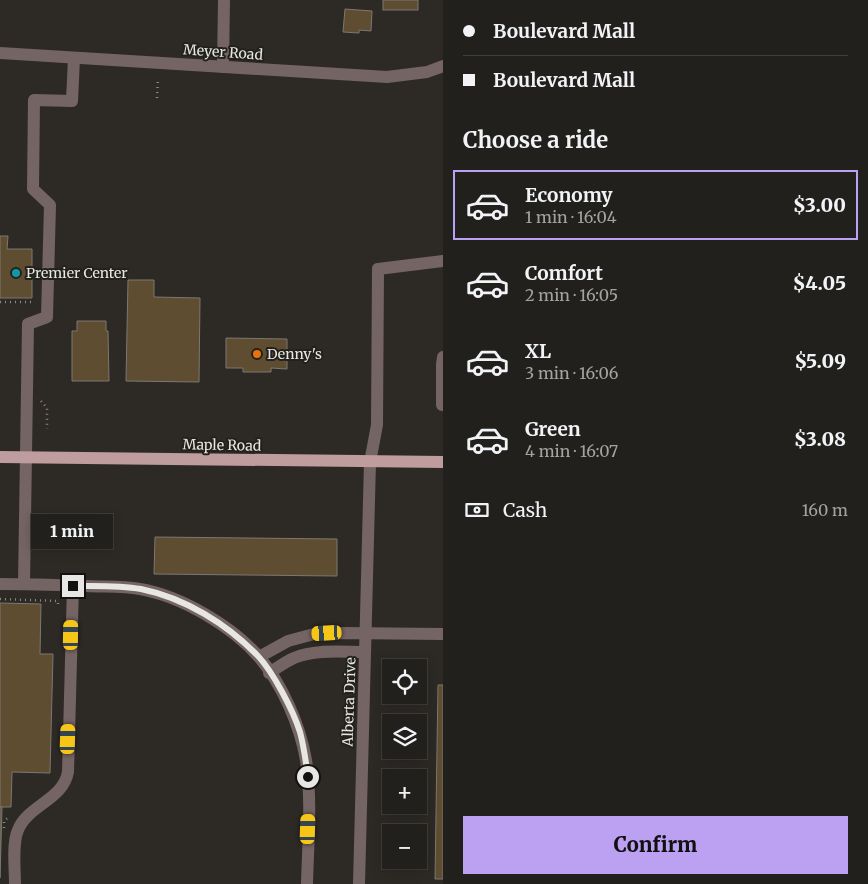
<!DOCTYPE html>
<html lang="en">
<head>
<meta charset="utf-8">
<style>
	body { margin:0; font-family:Merriweather,serif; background:#2a2825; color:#f1f3f6; height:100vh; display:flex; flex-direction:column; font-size:19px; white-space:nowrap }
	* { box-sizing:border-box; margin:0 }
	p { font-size:16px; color:#a2a3a3 }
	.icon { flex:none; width:28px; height:28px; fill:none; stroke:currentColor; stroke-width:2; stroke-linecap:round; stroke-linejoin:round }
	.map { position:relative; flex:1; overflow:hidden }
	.panel { display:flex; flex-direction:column; background:#22201c; width:425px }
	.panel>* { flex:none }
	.banner { display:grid; align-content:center; height:110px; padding:0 20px; background:#22201c }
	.buttons { position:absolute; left:382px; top:659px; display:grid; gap:10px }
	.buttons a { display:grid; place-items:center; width:45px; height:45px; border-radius:0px; background:#22201c; box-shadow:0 2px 12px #0003,0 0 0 1px #3f3e3b; font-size:25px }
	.end { position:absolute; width:22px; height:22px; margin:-11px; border:6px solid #e8e6e3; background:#111; box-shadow:0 0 0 2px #111 }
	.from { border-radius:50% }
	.bubble { position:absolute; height:35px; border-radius:0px; background:#22201c; box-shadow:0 2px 12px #0003,0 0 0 1px #3f3e3b; font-size:16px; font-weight:800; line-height:35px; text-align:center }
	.car { position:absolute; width:15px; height:30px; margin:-15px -8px; border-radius:6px; box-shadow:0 0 4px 1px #0007; background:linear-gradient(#f5c518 24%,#345 0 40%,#f5c518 0 76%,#345 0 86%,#f5c518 0) }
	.banner b { display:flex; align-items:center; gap:18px; height:48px; font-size:19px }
	.banner b+b { border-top:1px solid #3f3e3b }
	.banner i { width:12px; height:12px; background:#f1f3f6 }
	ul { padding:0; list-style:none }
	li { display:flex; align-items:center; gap:15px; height:70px; margin:0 10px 8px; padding:0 10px; border:2px solid transparent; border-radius:0px }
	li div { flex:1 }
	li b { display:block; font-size:19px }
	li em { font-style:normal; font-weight:800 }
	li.selected { border-color:#bca0f2 }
	li>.icon { width:45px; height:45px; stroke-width:1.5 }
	h2 { padding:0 20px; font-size:22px; line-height:60px }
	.pay { display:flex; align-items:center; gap:12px; height:55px; padding:0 20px; font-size:19px }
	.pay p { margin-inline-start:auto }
	.action { display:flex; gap:10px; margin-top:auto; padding:10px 20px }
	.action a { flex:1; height:58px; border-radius:0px; background:#bca0f2; color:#111; font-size:20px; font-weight:800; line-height:58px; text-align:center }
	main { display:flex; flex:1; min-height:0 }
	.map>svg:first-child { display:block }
	.building { fill:#5f4d31; stroke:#7c7873 }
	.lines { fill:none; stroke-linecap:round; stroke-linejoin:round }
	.path { stroke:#8b8985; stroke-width:2.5; stroke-dasharray:1 4; stroke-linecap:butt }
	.minor { stroke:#756464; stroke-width:12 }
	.major { stroke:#bf9c9e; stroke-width:12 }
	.route { stroke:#e8e6e3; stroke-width:6 }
	.culture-dot { fill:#0f9aa8; stroke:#23211c; stroke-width:2 }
	.food-dot { fill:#e8710a; stroke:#23211c; stroke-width:2 }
	.labels { text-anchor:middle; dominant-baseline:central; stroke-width:4; stroke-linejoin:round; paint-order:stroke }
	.street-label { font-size:14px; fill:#e8e6e3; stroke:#23211c }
	.poi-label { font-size:14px; fill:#e8e6e3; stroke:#23211c; text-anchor:start }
</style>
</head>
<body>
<main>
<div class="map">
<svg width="443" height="884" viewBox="0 0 443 884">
	<rect width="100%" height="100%" fill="#2d2a26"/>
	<g class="building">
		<rect x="383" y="0" width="35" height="10"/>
		<polygon points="345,9 372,11 371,31 359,30 359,33 343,32"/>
		<polygon points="0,236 8,236 7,249 32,249 32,298 0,298"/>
		<polygon points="128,280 154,280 154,297 200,298 199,382 126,381"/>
		<polygon points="77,321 106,321 106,331 108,331 109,381 72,381 72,331 77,331"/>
		<polygon points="226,338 287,339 287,369 271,368 271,372 243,372 243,368 226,368"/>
		<polygon points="155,537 337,539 337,576 154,574"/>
		<polygon points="0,603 41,604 40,654 53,654 50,773 12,772 11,807 0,807"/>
		<polygon points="438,685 443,685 443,879 435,879"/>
		<polygon points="0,807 2,807 0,878"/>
	</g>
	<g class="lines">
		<g class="path">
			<polyline points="157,98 158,78"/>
			<polyline points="0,302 33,302"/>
			<polyline points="41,401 47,408 47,429"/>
			<polyline points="0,599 58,601 58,604"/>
			<polyline points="4,828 4,821 10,816"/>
		</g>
		<g class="minor">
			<polyline points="0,53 387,77 427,72 443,66"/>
			<polyline points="223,67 224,0"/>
			<polyline points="442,405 442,364 443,357"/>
			<path d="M0,584c29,0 58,1 87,2 17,1 35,0 53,3 41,7 92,37 119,68 23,27 41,68 47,103 6,40 2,83 1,124"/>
			<polyline points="24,584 28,324 47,317 50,205 33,189 34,100 72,101 74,58"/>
			<polyline points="259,657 288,641 314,634 343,633 443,634"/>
			<path d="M269,673c8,-5 16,-11 25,-15 22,-9 47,-6 71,-6"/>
			<path d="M15,884c0,-15 -3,-41 3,-54 10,-25 45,-30 50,-58l5,-186"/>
			<polyline points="359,884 370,462 377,425 378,269 443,261"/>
		</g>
		<polyline class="major" points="0,457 443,462"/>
	</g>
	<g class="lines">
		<path class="route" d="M73,586c22,0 46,-1 68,3 44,9 86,35 117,67 15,16 35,54 42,76 4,15 6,30 8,45"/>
	</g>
	<circle class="culture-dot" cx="16" cy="273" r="5"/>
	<circle class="food-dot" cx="257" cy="354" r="5"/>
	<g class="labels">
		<g class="street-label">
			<text transform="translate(223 52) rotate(4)">Meyer Road</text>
			<text transform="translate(222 445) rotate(1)">Maple Road</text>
			<text transform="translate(349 702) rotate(-88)">Alberta Drive</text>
		</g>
		<g class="poi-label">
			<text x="26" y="273">Premier Center</text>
			<text x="267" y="354">Denny's</text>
		</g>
	</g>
</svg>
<div class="buttons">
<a><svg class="icon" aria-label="locate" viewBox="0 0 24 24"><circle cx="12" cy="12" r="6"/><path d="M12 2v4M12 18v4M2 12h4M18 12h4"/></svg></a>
<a><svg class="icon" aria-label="layers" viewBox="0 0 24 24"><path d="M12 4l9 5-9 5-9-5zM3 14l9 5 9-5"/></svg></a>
<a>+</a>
<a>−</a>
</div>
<i class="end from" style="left:308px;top:777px"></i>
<i class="end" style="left:73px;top:586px"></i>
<div class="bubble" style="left:31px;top:514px;width:82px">1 min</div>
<i class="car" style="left:327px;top:633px;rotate:267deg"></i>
<i class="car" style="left:71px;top:635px;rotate:1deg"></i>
<i class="car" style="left:68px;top:739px;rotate:2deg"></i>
<i class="car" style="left:308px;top:829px;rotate:2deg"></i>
</div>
<section class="panel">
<div class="banner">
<b><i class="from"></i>Boulevard Mall</b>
<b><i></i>Boulevard Mall</b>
</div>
<h2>Choose a ride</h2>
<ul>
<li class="selected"><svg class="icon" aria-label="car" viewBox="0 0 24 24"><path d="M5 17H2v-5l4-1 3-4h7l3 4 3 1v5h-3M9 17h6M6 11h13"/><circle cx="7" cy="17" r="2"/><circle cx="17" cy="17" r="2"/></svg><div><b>Economy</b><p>1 min · 16:04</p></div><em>$3.00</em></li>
<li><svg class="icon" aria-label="car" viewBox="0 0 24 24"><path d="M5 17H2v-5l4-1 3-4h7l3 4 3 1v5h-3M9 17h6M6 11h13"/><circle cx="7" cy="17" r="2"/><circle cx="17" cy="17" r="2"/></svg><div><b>Comfort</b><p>2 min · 16:05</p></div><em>$4.05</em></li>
<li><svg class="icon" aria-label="car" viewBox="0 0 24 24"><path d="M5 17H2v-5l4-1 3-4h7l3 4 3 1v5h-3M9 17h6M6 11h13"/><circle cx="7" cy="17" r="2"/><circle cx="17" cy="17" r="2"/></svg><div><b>XL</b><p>3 min · 16:06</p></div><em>$5.09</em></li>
<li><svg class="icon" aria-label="car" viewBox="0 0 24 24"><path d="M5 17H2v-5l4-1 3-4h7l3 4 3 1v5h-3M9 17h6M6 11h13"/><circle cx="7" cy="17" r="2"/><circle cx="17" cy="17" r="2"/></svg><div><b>Green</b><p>4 min · 16:07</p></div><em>$3.08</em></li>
</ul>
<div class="pay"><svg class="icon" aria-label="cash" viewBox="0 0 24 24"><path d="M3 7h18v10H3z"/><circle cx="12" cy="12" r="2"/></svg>Cash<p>160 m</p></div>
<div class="action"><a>Confirm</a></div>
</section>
</main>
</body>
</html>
